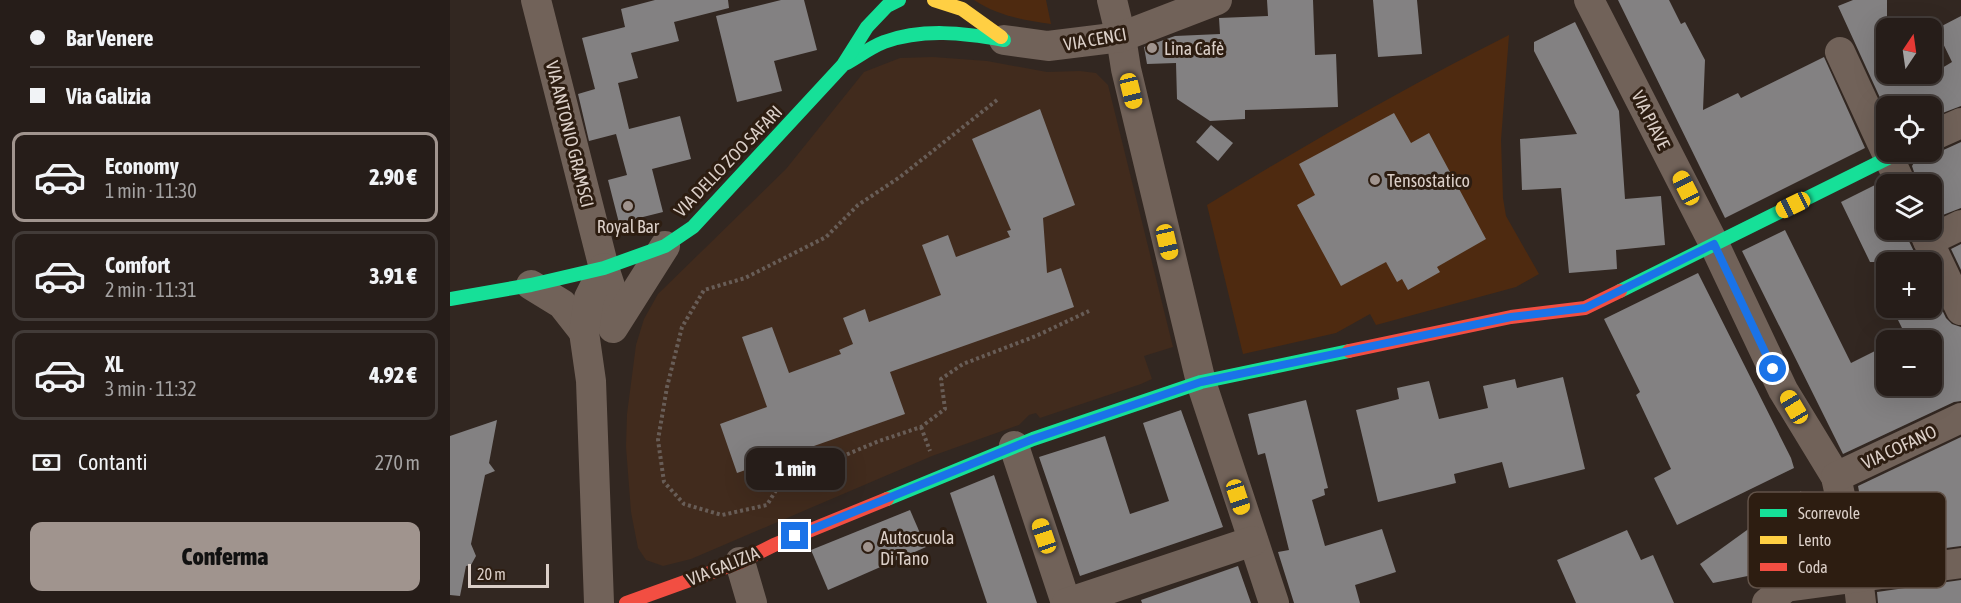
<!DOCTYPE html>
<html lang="it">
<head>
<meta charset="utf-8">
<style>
	body { margin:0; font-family:"Asap Condensed",sans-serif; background:#322a26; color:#f1f3f6; height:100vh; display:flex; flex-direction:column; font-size:22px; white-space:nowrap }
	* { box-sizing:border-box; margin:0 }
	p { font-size:20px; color:#a4a2a2 }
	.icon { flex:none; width:33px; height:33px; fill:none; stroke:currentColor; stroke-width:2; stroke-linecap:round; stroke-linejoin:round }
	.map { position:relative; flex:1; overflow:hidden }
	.panel { display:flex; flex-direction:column; background:#261d19; width:450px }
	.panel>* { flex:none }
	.top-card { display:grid; align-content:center; height:132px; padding:0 30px; background:#261d19 }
	.needle { width:39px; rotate:13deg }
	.fabs { position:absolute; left:1426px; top:18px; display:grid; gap:12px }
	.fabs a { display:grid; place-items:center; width:66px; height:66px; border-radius:12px; background:#261d19; box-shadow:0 6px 24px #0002,0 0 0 2px #423b38; font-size:30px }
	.scale { position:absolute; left:18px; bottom:15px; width:81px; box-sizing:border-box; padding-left:6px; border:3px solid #dbcfc8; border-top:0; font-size:16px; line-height:21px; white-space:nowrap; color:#dbcfc8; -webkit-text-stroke:4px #2d1d11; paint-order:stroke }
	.end { position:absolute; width:27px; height:27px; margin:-14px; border:8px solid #1a73e8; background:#fff; box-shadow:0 0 0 3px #fff }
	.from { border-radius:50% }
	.bubble { position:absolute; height:42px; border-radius:12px; background:#261d19; box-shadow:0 6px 24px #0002,0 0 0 2px #423b38; font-size:20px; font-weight:800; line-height:42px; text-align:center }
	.car { position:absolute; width:18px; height:36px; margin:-18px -9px; border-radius:8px; box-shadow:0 0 4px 2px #0007; background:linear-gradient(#f5c518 24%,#345 0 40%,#f5c518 0 76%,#345 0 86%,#f5c518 0) }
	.top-card b { display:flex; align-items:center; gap:21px; height:57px; font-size:22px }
	.top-card b+b { border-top:2px solid #423b38 }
	.top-card i { width:15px; height:15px; background:#f1f3f6 }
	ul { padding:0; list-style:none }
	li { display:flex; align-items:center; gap:18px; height:90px; margin:0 12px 9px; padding:0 18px; border:3px solid #423b38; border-radius:12px }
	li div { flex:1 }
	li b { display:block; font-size:22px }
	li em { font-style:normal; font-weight:800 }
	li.current { border-color:#a0948e }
	li>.icon { width:54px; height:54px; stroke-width:1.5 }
	.pay { display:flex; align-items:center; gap:15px; height:66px; padding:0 30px; font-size:22px }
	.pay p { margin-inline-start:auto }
	.action { display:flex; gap:12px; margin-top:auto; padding:12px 30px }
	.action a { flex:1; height:69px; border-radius:12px; background:#a0948e; color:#111; font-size:24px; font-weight:800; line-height:69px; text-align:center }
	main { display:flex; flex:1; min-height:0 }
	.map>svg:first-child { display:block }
	.built { fill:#412b1d }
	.green { fill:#4e2a10 }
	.building { fill:#838182 }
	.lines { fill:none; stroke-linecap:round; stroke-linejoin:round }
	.path { stroke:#685d57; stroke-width:4; stroke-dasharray:3 3; stroke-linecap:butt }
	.street { stroke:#716259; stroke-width:30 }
	.fast { stroke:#16e098; stroke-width:14 }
	.slow { stroke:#ffcf43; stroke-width:14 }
	.jam { stroke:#f24e42; stroke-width:14 }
	.route { stroke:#1a73e8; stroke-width:8 }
	.poi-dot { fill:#a0948e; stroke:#2d1d11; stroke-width:2 }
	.labels { text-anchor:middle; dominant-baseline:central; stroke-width:6; stroke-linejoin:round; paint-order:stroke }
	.street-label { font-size:18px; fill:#dbcfc8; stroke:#2d1d11 }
	.poi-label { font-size:18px; fill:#dbcfc8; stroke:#2d1d11; text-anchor:start }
	.key { fill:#2d1d11; stroke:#615248; stroke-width:1.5 }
	.key-label { font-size:16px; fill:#dbcfc8 }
</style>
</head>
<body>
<main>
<section class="panel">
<div class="top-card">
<b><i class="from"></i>Bar Venere</b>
<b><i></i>Via Galizia</b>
</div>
<ul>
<li class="current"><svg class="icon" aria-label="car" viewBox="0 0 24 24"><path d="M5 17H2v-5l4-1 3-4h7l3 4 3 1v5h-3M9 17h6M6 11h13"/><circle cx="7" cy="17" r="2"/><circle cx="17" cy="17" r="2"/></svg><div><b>Economy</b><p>1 min · 11:30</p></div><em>2.90 €</em></li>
<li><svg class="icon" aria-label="car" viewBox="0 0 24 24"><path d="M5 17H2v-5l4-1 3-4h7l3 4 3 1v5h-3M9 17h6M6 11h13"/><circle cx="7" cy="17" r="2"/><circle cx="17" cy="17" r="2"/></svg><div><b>Comfort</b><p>2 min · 11:31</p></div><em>3.91 €</em></li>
<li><svg class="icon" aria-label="car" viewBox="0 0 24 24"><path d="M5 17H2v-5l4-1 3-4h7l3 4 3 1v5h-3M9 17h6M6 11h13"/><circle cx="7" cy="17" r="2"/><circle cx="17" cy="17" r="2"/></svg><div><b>XL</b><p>3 min · 11:32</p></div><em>4.92 €</em></li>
</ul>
<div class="pay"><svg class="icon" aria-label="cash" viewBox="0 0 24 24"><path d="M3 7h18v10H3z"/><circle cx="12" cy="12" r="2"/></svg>Contanti<p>270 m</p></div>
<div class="action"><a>Conferma</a></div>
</section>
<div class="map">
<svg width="1511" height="603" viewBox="0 0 1511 603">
	<rect width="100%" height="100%" fill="#322721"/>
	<polygon class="built" points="483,57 537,61 597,72 630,71 646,73 658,85 723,347 694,356 702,379 691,384 590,418 586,413 579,415 569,425 482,456 241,559 213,566 196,560 188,548 181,512 176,447 177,414 186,345 194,319 208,294 336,169 414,72 450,58"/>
	<g class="green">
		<path d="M524,0h72l5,24c-27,-4 -53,-8 -77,-24z"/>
		<path d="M1059,35l-8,105 2,58 3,18 33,58 -23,13 -140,38 -6,-11 -34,19 -93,21 -36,-149c98,-60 199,-118 302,-170z"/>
	</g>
	<g class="building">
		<polygon points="205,0 278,0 279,8 224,22 229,41 181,53 188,78 168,83 179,129 230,116 241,159 202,169 213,212 169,223 158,180 177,175 166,134 139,141 128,94 145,89 132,38 175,27 171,9"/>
		<polygon points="331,0 354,0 367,50 324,61 332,91 287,102 266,16"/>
		<polygon points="817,0 863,0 865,55 886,54 888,107 795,110 795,119 760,121 727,99 726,63 697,64 694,47 725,36 770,34 769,18 818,16"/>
		<polygon points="923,0 967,0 972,54 928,57"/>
		<polygon points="1168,0 1219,0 1231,24 1235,22 1255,60 1253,110 1288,93 1291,98 1374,57 1415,148 1275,218"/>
		<polygon points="1403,0 1437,0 1437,74 1482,74 1502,62 1486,29 1511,16 1511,106 1482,117 1482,106 1437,106 1437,113 1388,6"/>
		<polygon points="1125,22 1169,111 1175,199 1211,196 1215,245 1166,250 1167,269 1119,273 1111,188 1072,190 1070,139 1127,134 1084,51 1084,42"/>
		<polygon points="590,109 625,205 593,218 597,273 611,268 624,307 440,372 455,414 287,473 270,424 317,407 292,337 322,327 339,373 391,354 389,350 403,344 393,318 415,309 419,322 491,295 472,245 498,235 506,257 560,237 557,231 561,230 522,139"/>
		<polygon points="944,113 961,143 979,133 1036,239 987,267 990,272 958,290 952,279 947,282 936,262 891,286 847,205 865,195 849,164"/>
		<polygon points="761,125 783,143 768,161 746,142"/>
		<polygon points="1511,142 1511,208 1485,218 1482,215 1482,184 1468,184 1462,166 1467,158 1478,153 1489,152"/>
		<polygon points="1431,182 1437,193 1437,230 1456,230 1457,237 1469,262 1420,262 1391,202"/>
		<polygon points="1335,230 1401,363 1437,345 1437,386 1482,386 1482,340 1458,340 1442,308 1482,308 1482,289 1496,318 1502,324 1511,327 1511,401 1504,402 1393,454 1292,251"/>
		<polygon points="1511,244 1511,270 1501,249"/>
		<polygon points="1248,273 1341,458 1344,468 1227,525 1204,478 1221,469 1186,395 1190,392 1154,319"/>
		<polygon points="1113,377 1135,469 1059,488 1052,462 1004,474 1006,483 928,502 906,410 949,399 947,388 979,381 989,419 1038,408 1033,386 1065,379 1067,388"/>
		<polygon points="856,400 878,488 874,489 875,495 862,500 875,546 932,529 946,572 905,585 910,603 844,603 828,552 839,550 815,453 808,455 798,414"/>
		<polygon points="731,410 773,527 630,576 589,457 655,436 680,514 719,501 693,423"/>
		<polygon points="47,420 39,463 45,471 35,475 21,544 26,556 21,565 16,566 10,596 0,595 0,436"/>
		<polygon points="1511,437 1511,546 1421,558 1408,486"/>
		<polygon points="544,475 587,603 537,603 500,493"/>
		<polygon points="1351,491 1372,561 1263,583 1250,564"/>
		<polygon points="460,510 476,547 378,590 361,550"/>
		<polygon points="1177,530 1191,560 1203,555 1224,603 1126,603 1107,560"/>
		<polygon points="788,566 801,603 692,603 691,600"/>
		<polygon points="1511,580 1511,603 1428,603 1427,592"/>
	</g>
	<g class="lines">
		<g class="path">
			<polyline points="547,100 450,177 408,205 376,237 295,278 254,290 232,327 217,387 208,440 214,482 234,504 272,515 317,505 331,482 429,441 471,427 495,409 491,379 513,364 586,336 639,311"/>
			<polyline points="471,427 480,451"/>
		</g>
		<g class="street">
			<polyline points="86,0 154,268 163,295 164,324"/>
			<polyline points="662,0 671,37 676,69 751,382 824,603"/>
			<polyline points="1139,0 1264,244 1333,390 1386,477 1408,577 1411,603"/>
			<polyline points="554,40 598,46 671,37 767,0"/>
			<polyline points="1390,52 1451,184"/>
			<polyline points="1482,136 1511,123"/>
			<polyline points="1473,230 1511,310"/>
			<polyline points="1478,241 1511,225"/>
			<polyline points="81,285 112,304 134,332"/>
			<polyline points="163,328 215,246"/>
			<polyline points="564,446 616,603"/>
			<polyline points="1386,477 1511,418"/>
			<polyline points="290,562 302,603"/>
			<polyline points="149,603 141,381 134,332 139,298 154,268"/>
			<polyline points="617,603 803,541"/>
			<polyline points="1317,603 1336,587 1511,563"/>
		</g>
		<g class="fast">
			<path d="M397,63c12,-7 24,-16 37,-21 39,-14 80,-9 120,-2"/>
			<polyline points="1170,291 1450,152"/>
			<polyline points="0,299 81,285 154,268 215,246 243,227 393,65 417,27 437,6 449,0"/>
			<polyline points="437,499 583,439 751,382 899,351"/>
		</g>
		<polyline class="slow" points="484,0 512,9 551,37"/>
		<g class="jam">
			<polyline points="899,351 1061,317 1135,308 1170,291"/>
			<polyline points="176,603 290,562 324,545 437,499"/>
		</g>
	</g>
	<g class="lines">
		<polyline class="route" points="345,536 583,439 751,382 1061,317 1135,308 1264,244 1323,369"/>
	</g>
	<g class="poi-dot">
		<circle cx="702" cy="48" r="6"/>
		<circle cx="925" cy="180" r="6"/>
		<circle cx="178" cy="206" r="6"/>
		<circle cx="418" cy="547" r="6"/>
	</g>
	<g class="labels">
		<g class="street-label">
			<text transform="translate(645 39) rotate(-10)">VIA CENCI</text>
			<text transform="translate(1201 120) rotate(63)">VIA PIAVE</text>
			<text transform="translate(120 134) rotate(76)">VIA ANTONIO GRAMSCI</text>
			<text transform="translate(278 161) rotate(-46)">VIA DELLO ZOO SAFARI</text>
			<text transform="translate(1449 447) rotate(-25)">VIA COFANO</text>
			<text transform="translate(273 566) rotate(-22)">VIA GALIZIA</text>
		</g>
		<g class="poi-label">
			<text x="714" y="48">Lina Cafè</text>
			<text x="937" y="180">Tensostatico</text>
			<text x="178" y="226" text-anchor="middle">Royal Bar</text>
			<text x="430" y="537">Autoscuola<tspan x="430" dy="21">Di Tano</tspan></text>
		</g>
	</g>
	<rect x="1298" y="492" width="198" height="96" rx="9" class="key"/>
	<rect x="1310" y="509" width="27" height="8" fill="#16e098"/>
	<rect x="1310" y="536" width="27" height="8" fill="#ffcf43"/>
	<rect x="1310" y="563" width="27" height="8" fill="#f24e42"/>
	<g class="key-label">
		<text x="1348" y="519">Scorrevole</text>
		<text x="1348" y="546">Lento</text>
		<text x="1348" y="573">Coda</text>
	</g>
</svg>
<div class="fabs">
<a><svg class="needle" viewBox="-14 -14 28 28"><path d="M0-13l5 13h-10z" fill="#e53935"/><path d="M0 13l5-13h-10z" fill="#a4a2a2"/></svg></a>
<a><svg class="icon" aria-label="locate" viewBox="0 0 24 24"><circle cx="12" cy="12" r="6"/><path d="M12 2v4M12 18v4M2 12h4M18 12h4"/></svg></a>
<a><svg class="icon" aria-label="layers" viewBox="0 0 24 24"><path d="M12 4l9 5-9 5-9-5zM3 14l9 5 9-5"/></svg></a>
<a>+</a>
<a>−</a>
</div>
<div class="scale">20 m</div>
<i class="end from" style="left:1323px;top:369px"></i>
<i class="end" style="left:345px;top:536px"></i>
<div class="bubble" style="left:296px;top:448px;width:99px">1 min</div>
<i class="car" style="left:681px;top:91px;rotate:166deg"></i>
<i class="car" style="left:1236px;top:188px;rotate:333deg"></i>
<i class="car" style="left:1343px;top:205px;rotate:244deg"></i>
<i class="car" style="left:717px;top:242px;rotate:167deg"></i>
<i class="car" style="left:1344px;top:407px;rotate:329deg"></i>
<i class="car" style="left:788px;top:497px;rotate:162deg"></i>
<i class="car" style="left:594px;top:536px;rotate:341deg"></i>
</div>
</main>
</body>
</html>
